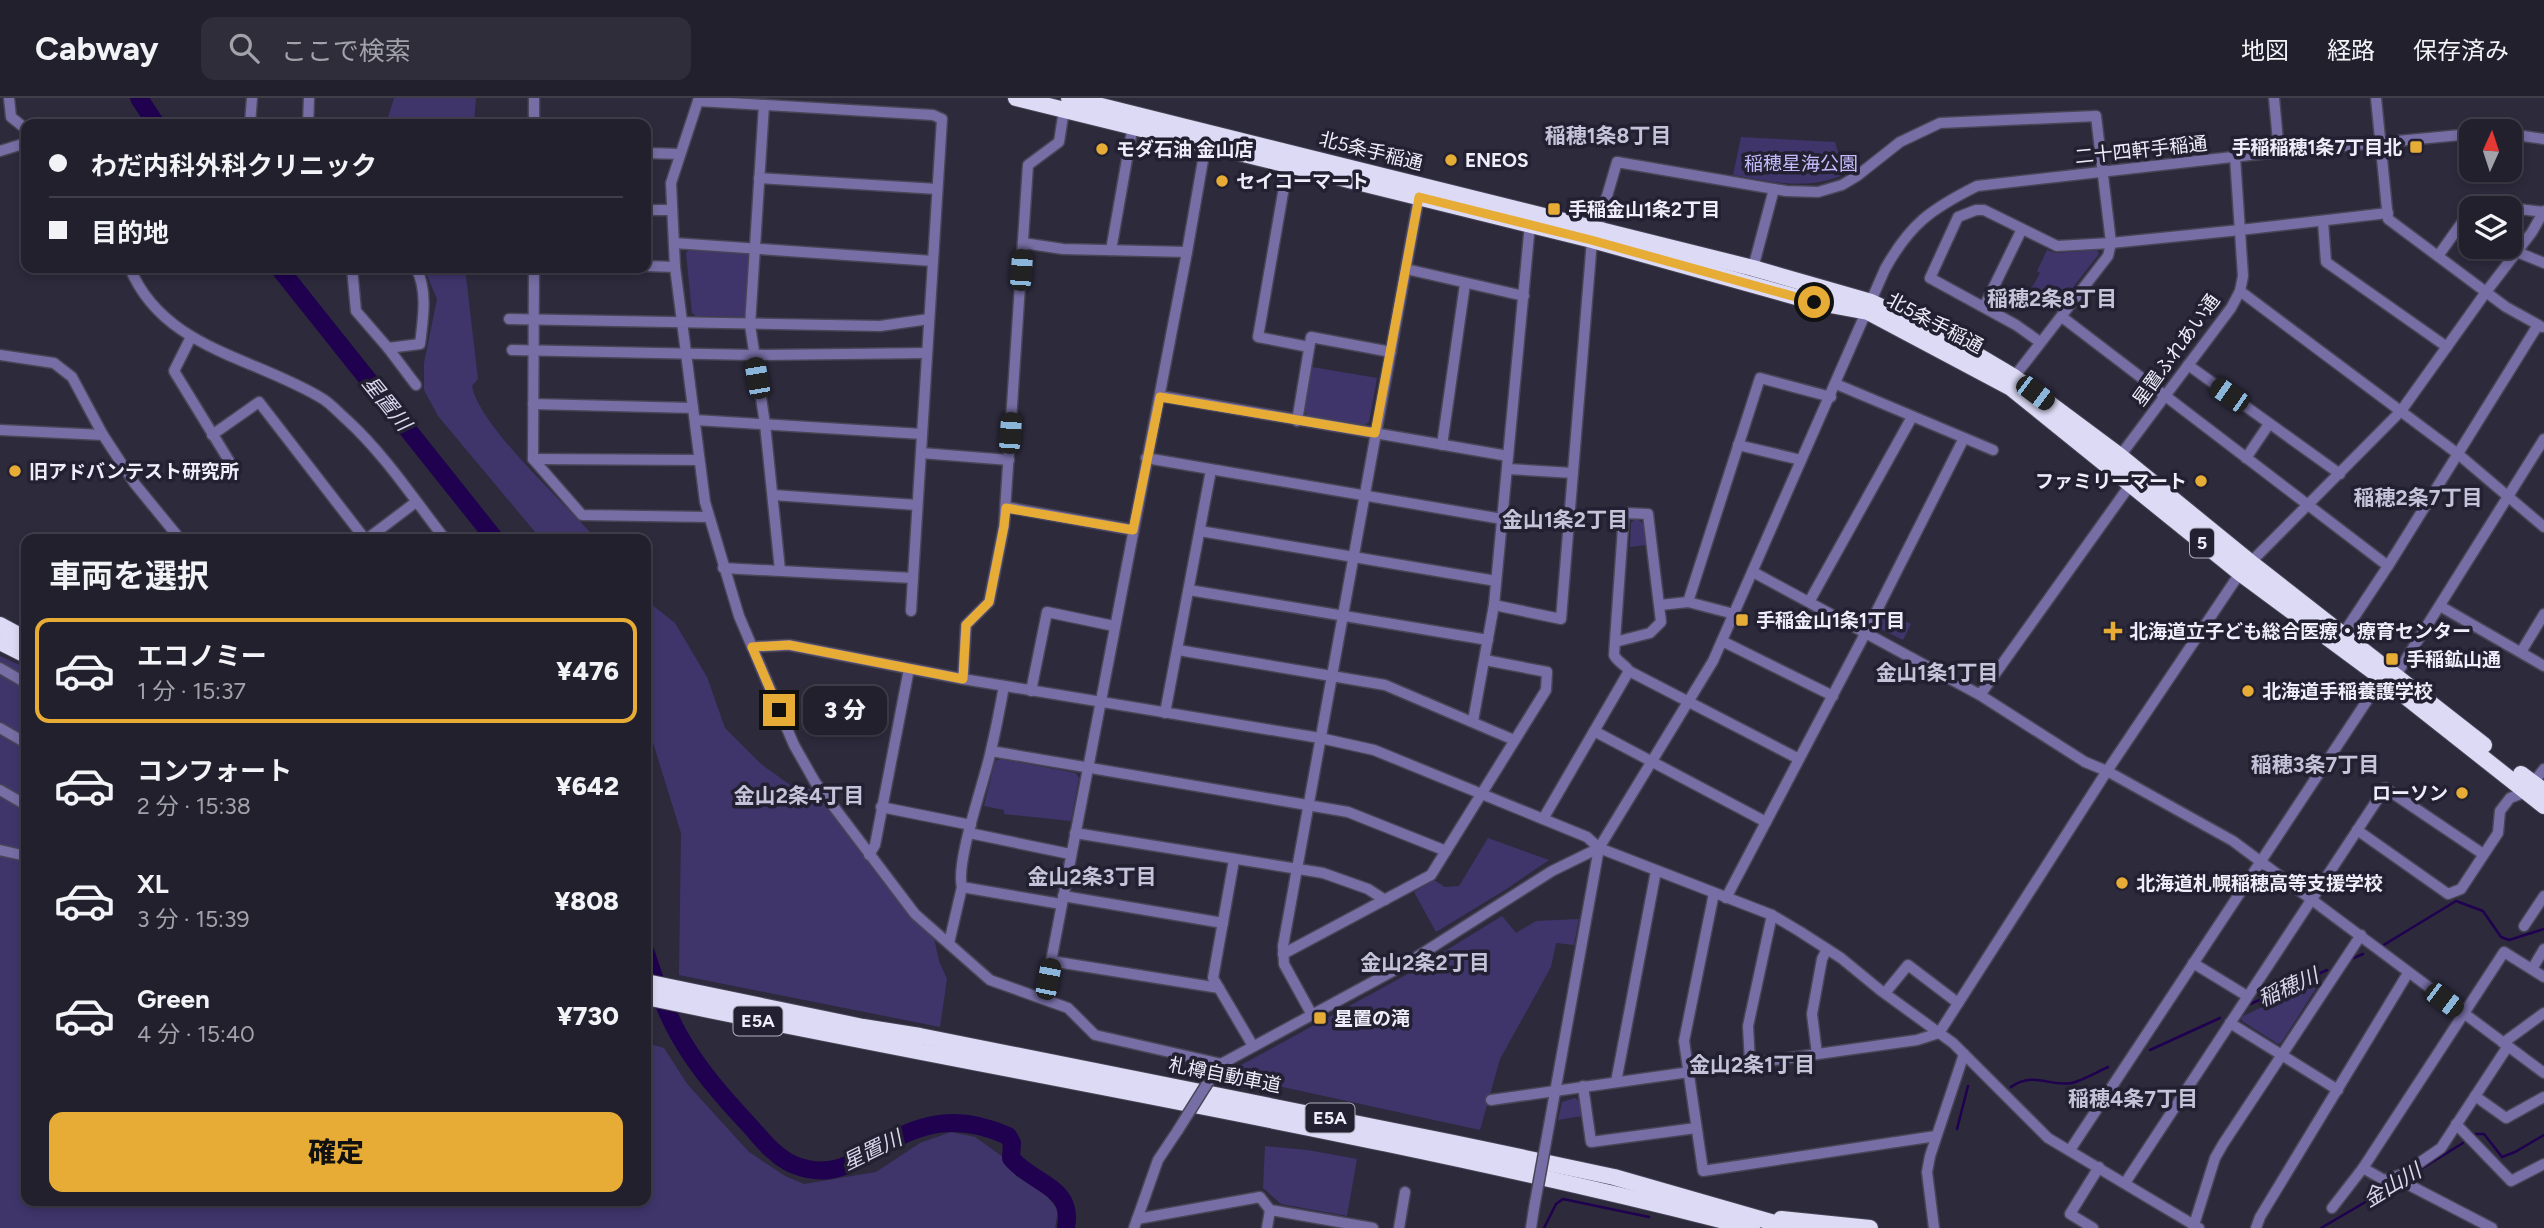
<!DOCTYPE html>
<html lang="ja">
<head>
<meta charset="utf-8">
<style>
	body { margin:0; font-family:Figtree,"Noto Sans JP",sans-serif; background:#2e2d39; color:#f1f3f6; height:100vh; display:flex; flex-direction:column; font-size:26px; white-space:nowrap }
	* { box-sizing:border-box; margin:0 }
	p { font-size:23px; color:#a2a3aa }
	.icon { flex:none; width:38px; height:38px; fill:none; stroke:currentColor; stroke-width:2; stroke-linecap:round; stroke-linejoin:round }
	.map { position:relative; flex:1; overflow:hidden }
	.panel { position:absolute; left:21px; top:436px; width:630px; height:672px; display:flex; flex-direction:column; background:#22202d; border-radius:14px; box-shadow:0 4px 10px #0003,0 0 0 2px #3f3e49 }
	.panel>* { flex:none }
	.guide { position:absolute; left:21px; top:21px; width:630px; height:154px; border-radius:14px; box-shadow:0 4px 10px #0003,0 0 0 2px #3f3e49; display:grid; align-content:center; height:154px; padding:0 28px; background:#22202d }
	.needle { width:46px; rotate:3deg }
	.fabs { position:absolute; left:2459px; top:21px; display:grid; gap:14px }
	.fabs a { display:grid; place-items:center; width:63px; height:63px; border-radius:14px; background:#22202d; box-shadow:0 4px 10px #0003,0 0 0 2px #3f3e49; font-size:35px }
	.end { position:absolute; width:32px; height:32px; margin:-16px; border:9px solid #e7ac36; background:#111; box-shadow:0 0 0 4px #111 }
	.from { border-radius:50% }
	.bubble { position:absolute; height:49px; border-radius:14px; background:#22202d; box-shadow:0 4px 10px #0003,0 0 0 2px #3f3e49; font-size:23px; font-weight:800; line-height:49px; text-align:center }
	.car { position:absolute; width:21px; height:42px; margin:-21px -10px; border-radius:9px; box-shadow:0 0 5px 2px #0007; background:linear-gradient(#222 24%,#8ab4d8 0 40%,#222 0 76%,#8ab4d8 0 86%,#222 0) }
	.guide b { display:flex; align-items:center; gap:24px; height:66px; font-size:26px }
	.guide b+b { border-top:2px solid #3f3e49 }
	.guide i { width:18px; height:18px; background:#f1f3f6 }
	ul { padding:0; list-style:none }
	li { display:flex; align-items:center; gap:21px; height:105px; margin:0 14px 10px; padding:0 14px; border:4px solid transparent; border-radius:14px }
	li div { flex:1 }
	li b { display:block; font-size:26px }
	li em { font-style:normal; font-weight:800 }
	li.selected { border-color:#e7ac36 }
	li>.icon { width:63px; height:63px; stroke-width:1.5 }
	h2 { padding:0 28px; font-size:32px; line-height:84px }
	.primary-button { display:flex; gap:14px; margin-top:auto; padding:14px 28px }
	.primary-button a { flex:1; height:80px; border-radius:14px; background:#e7ac36; color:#111; font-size:28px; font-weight:800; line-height:80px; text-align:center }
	header { display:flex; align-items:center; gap:42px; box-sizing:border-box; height:98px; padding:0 35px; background:#22202d; border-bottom:2px solid #3f3e49 }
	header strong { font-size:33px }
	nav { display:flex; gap:38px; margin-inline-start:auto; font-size:24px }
	.search { width:490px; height:63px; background:#2e2d39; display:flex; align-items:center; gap:18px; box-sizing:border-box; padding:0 24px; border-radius:14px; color:#a2a3aa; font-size:26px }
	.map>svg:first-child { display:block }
	.green { fill:#3f356b }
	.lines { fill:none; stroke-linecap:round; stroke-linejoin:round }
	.stream { stroke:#1f014f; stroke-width:2.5 }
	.river { stroke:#1f014f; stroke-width:18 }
	.minor-casing { stroke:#484556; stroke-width:13 }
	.highway-casing { stroke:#484556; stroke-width:18 }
	.minor { stroke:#766ea4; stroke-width:10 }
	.highway { stroke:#dcdaf5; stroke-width:16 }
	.minor-bridge-casing { stroke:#484556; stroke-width:13; stroke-linecap:butt }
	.minor-bridge { stroke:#766ea4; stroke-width:10 }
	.route { stroke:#e7ac36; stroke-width:9 }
	.poi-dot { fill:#e7ac36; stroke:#232131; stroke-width:2.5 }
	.labels { text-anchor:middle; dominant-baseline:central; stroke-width:7; stroke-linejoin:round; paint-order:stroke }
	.shield { fill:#232131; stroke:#b1b0bd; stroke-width:2 }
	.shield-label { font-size:18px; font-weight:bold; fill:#eeedf9 }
	.poi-label { font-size:19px; font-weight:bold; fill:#eeedf9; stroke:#232131; text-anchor:start }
	.street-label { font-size:19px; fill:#eeedf9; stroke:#232131 }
	.park-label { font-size:19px; fill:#c3bafc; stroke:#232131 }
	.neighbourhood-label { font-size:21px; font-weight:bold; fill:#c5c3d9; stroke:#232131 }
	.water-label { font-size:21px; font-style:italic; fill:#dad7ee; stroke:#232131 }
</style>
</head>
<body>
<header>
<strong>Cabway</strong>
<div class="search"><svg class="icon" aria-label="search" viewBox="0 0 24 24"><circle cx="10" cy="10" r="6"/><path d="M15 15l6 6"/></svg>ここで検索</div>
<nav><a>地図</a><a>経路</a><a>保存済み</a></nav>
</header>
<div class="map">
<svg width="2544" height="1130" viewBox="0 0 2544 1130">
	<rect width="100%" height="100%" fill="#2d2a3c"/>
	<g class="green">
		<polygon points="394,0 476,0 474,26 386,26"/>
		<path d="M1741,39l94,5 10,32c-37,17 -73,8 -112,1z"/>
		<polygon points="689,152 748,155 750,159 746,215 744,219 696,218 692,215 686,155"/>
		<polygon points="2047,152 2056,155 2097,152 2099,156 2057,210 2031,191 2040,175 2037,173"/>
		<path d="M424,170h41l13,111 -6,7c7,40 95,119 124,153h-55l-103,-123 -14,-26v-27l13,-64z"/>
		<polygon points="1312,269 1377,280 1369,324 1365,327 1307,317 1304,313"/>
		<path d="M1635,421c12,2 11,16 12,26l-17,2 1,-24z"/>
		<polygon points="646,502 675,525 707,579 725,630 761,666 797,692 817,690 933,835 939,863 947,881 940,929 679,877 681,735 646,622"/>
		<polygon points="1884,512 1911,526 1903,542 1879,530 1878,526"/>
		<polygon points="0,558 26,570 26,1102 646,1102 646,945 664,950 688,987 749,1054 785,1078 804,1086 876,1074 920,1045 951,1034 975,1039 1003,1059 1017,1079 1041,1091 1058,1112 1055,1130 0,1130"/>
		<polygon points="1001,661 1076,675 1079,680 1071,723 1004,716 1004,712 984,708 995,663"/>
		<polygon points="1488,740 1549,762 1505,792 1436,834 1414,794 1434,782 1445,789 1459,788"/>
		<polygon points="1502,818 1516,835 1536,823 1579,821 1574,847 1556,845 1551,869 1500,961 1480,1032 1228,977 1232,972 1406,877"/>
		<polygon points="2322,881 2281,945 2278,946 2242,923 2241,919"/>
		<polygon points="1575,1000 1580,1004 1582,1018 1558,1022 1562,1004"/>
		<polygon points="1265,1048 1307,1052 1357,1061 1347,1118 1281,1106 1263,1090"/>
	</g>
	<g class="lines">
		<g class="stream">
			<polyline points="2382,848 2456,803 2483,813 2501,839 2509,842 2544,831"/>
			<polyline points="2351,861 2363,856"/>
			<polyline points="2248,907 2327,872"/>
			<polyline points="2150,952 2220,920"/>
			<path d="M2011,989c23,-16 38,0 61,-4 12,-3 25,-11 36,-16"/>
			<polyline points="1957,1031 1968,988"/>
			<polyline points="2476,1036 2484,1036 2502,1059 2515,1054 2544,1037"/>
			<polyline points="2408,1079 2463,1045"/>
			<polyline points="1544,1130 1556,1106 1563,1101 1649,1119"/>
			<polyline points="2321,1130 2403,1082"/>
		</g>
		<g class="river">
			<polyline points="139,0 156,26"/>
			<polyline points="279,170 495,441"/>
			<path d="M646,855c9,28 19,58 34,84 19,33 43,60 69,88 12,13 23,28 39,37 11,6 27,10 41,8 19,-2 37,-15 53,-24 43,-26 80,-31 126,-10l4,7 -1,15c22,27 63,27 55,70"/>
		</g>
		<g class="minor-casing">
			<g id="minor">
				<polyline points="9,0 11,19 26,31"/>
				<polyline points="534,0 534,26"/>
				<polyline points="699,0 671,85 675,169 705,404 739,518 794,647 815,684 915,816 990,882 1068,910 1095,937 1222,966"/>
				<polyline points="2274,0 2279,54"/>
				<polyline points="2376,0 2388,121 2506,209 2542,229"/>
				<polyline points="698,3 933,17 942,21 913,480 723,470"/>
				<polyline points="764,7 750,227 765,326 780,472"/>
				<polyline points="250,26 252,0"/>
				<polyline points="308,26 309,0"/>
				<polyline points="2510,36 2544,41"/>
				<polyline points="0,53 26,45"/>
				<polyline points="646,55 680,56"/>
				<polyline points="1288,66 1258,239 1309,249"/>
				<polyline points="759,80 937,91"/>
				<polyline points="2473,110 2475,106 2544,114"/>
				<polyline points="646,112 672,112"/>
				<polyline points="2323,123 2326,164 2447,249"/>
				<polyline points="1597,132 1617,64 1786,93 1818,94 1842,87 1857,78 1900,44 1940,25 2096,18 2111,145 2108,158 2014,279"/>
				<polyline points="674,145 933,163"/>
				<polyline points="1023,145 1063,151 1187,154"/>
				<polyline points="1111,152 1133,27"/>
				<polyline points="2517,154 2544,165"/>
				<polyline points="2438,158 2471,112"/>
				<polyline points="646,168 675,169"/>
				<path d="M130,170c33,81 125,89 193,131 8,5 16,14 24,21 38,35 66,78 98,119"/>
				<polyline points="352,170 356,213 388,250 416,287"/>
				<polyline points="534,170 533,361 582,417 708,419"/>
				<polyline points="1753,170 1774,91"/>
				<polyline points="1406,171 1524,198"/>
				<polyline points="2240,193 2458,356 2544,429"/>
				<polyline points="1984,209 2022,131"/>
				<polyline points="2062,219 2388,468"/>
				<polyline points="509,221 880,228 929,221"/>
				<polyline points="191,239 174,273 231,366"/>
				<polyline points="2040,244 2016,227 1930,180 1958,119 1976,112 1984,112 2057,148 2111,145 2240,132 2388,115"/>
				<path d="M388,250l32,-4c3,-25 8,-53 -4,-76"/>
				<polyline points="512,252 753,257 927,255"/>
				<polyline points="0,257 54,265 72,279 103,337 135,386 180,441"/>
				<polyline points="2188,267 2340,376"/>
				<polyline points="1836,286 1993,352"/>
				<polyline points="1160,298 1508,358"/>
				<polyline points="533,306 693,310"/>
				<polyline points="695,322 922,336"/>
				<polyline points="1297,323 1311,239 1391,254"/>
				<polyline points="0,332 103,337"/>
				<polyline points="212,337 259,304 365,441"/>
				<polyline points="1442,347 1465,186"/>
				<polyline points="1738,347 1801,362"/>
				<polyline points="921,355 1009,362"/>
				<polyline points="1146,360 1502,421"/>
				<polyline points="2246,360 2269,326"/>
				<polyline points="533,361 699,362"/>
				<polyline points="2117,362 2231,210 2240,193 2243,178 2235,59"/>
				<polyline points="1508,371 1573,375"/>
				<polyline points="773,397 917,407"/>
				<polyline points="1006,409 1133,432"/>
				<polyline points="1200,433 1496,483"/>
				<polyline points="367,441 416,404"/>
				<polyline points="1753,474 1980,597 2085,664 2107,673 2233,743 2544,975"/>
				<polyline points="1189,492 1488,542"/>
				<polyline points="1688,504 1760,280 1831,299"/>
				<polyline points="1809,504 1912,319"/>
				<polyline points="1494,507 1561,521 1592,142"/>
				<polyline points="1660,507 1688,504 1734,516"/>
				<polyline points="2440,508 2544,568"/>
				<polyline points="911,513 913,480"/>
				<polyline points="2343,536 2388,468 2538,227"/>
				<polyline points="1722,543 1833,598"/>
				<path d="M1615,544l35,-9 11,-11 -13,-108 -24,-1 -10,142c4,8 11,9 15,16l170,88"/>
				<polyline points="752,549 789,547 963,581 1320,640 1374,652 1587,739 1599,750 1772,817 1799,833 1841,860 1880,892 1953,945 2048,1040 2199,1130"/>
				<polyline points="1178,552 1385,587 1514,642"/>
				<polyline points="2521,554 2544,516"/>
				<polyline points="0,570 26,585"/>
				<polyline points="2396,577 2544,341"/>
				<polyline points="963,581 966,527 989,504 1004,428 1028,67 1059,44 1064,12"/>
				<polyline points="1031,593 1047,514 1114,528"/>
				<polyline points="1980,597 2130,387"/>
				<polyline points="1165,615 1211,372"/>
				<polyline points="1473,623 1494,507 1530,126"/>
				<polyline points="0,630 26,645"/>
				<polyline points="1594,633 1766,724"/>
				<polyline points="991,653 1348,714 1446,753"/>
				<polyline points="0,692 26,707"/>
				<polyline points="881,709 971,727"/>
				<polyline points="1543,721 1629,573"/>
				<polyline points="2357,732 2448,796 2461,791 2498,735 2500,713 2510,700 2526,694 2544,671"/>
				<polyline points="969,735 1070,756"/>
				<polyline points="1075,735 1323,775 1368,791 1385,802"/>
				<polyline points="0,752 26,758"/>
				<polyline points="869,757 875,747 909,571"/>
				<polyline points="1234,762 1213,880 1253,948"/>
				<polyline points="962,789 1061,806"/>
				<polyline points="1714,795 1684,943 1703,1073 1936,1038"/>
				<polyline points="1063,798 1223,825"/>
				<polyline points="1726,800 1866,534 1964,340"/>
				<polyline points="2524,828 2544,798"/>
				<path d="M949,845l13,-56c-7,-25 23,-107 29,-137 5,-21 9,-42 13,-64"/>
				<polyline points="1283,856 1431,777 1546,592 1547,574 1485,562"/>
				<polyline points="1051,863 1219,890"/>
				<polyline points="2193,865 2247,898"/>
				<polyline points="2532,871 2544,851"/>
				<polyline points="1885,895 1908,867 1958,905"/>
				<polyline points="1044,900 1187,154 1206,45"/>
				<polyline points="1312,917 1284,866 1283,848 1419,98"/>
				<polyline points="2230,925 2338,992"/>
				<polyline points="2503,945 2544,915"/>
				<polyline points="1817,956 1812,916 1822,861 1827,851"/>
				<polyline points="1750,965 1748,928 1772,817"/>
				<polyline points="1217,971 1223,965 1404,867 1552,773 1599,750"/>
				<polyline points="1616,984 1656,773"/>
				<polyline points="1583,988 1591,1044 1696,1030"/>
				<polyline points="2475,998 2506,1020 2544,999"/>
				<polyline points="1491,1002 1917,942 1939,935 2107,673 2240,475 2401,313 2486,194 2532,134 2544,113"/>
				<path d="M1550,1022l49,-272 114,-187 172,-392c25,-45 46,-60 92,-83l273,-31 221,-21"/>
				<polyline points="2456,1026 2511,1083 2544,1066"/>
				<polyline points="2070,1052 2382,580"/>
				<polyline points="2363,1070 2384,1082 2403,1076 2441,1050 2508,948"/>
				<polyline points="2403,1076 2411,1088 2492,1130"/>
				<polyline points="2125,1085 2385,690 2483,756"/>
				<polyline points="2332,1110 2363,1070 2504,854 2544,879"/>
				<polyline points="1137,1121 1260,1099 1270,1112 1373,1130"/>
				<polyline points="1134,1130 1158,1062 1178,1032"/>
				<polyline points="1267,1130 1270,1112"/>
				<polyline points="1399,1130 1405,1094"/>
				<polyline points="1531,1130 1534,1110"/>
				<polyline points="1934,1130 1927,1074 1930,1058 1964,956"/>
				<polyline points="2093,1130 2070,1116 2099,1069"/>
				<polyline points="2193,1130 2215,1060 2223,1046 2361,837"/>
				<polyline points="2256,1130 2260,1119 2408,875"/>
			</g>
		</g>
		<g class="highway-casing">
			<g id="highway">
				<polyline points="1016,0 1592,142 1814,204 1868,214 2011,290 2240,475 2382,580 2544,708"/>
				<polyline points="1069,0 1753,170 1871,204 1950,241 2014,279 2120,358 2250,464 2484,647"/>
				<polyline points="0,527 26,541"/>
				<polyline points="0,544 26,557"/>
				<polyline points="2521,676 2544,693"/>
				<polyline points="646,884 863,929 920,938 1454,1045 1614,1079 1792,1130"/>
				<path d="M646,899c368,77 742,137 1106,231"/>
				<polyline points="1781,1121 1870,1130"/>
			</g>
		</g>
		<use href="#minor" class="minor"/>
		<use href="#highway" class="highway"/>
		<g class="minor-bridge-casing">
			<g id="minor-bridge">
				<polyline points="1178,1032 1215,973"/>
				<polyline points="1534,1110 1550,1022"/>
			</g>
		</g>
		<use href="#minor-bridge" class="minor-bridge"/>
	</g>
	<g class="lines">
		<polyline class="route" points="779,612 752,549 789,547 963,581 966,527 989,504 1004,428 1006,410 1133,432 1160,299 1375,335 1419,99 1591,142 1814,204"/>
	</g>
	<g class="poi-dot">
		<rect x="2409" y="42" width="14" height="14" rx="3.5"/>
		<circle cx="1102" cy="51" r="7"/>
		<circle cx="1451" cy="62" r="7"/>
		<circle cx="1222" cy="83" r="7"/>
		<rect x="1547" y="104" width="14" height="14" rx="3.5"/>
		<circle cx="15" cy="373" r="7"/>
		<circle cx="2201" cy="383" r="7"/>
		<rect x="1735" y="515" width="14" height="14" rx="3.5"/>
		<path d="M2109.5 522.5h7v7h7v7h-7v7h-7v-7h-7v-7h7z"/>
		<rect x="2385" y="554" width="14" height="14" rx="3.5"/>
		<circle cx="2248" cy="593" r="7"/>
		<circle cx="2462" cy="695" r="7"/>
		<circle cx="2122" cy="785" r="7"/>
		<rect x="1313" y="913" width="14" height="14" rx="3.5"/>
	</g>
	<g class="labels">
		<g class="shield">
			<rect x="2190" y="430.5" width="24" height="29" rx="5"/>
			<rect x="733.5" y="908.5" width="49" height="29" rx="5"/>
			<rect x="1305.5" y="1005.5" width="49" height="29" rx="5"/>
		</g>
		<g class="shield-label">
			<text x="2202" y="445">5</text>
			<text x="758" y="923">E5A</text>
			<text x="1330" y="1020">E5A</text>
		</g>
		<g class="poi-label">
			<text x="2402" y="49" text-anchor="end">手稲稲穂1条7丁目北</text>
			<text x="1116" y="51">モダ石油 金山店</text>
			<text x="1465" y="62">ENEOS</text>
			<text x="1236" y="83">セイコーマート</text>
			<text x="1568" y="111">手稲金山1条2丁目</text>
			<text x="29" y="373">旧アドバンテスト研究所</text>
			<text x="2187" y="383" text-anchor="end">ファミリーマート</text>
			<text x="1756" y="522">手稲金山1条1丁目</text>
			<text x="2129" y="533">北海道立子ども総合医療・療育センター</text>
			<text x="2406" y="561">手稲鉱山通</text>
			<text x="2262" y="593">北海道手稲養護学校</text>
			<text x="2448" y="695" text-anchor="end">ローソン</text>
			<text x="2136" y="785">北海道札幌稲穂高等支援学校</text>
			<text x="1334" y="920">星置の滝</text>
		</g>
		<g class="street-label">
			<text transform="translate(2141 52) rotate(-6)">二十四軒手稲通</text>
			<text transform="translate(1371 53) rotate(14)">北5条手稲通</text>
			<text transform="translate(1935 225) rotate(28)">北5条手稲通</text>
			<text transform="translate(2176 252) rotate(-54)">星置ふれあい通</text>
			<text transform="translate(1225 977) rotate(11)">札樽自動車道</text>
		</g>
		<g class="park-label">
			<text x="1801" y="65">稲穂星海公園</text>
		</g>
		<g class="neighbourhood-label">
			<text x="1608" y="37">稲穂1条8丁目</text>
			<text x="2052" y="200">稲穂2条8丁目</text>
			<text x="2418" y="399">稲穂2条7丁目</text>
			<text x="1565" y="421">金山1条2丁目</text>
			<text x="1937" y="574">金山1条1丁目</text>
			<text x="2315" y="666">稲穂3条7丁目</text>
			<text x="799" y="697">金山2条4丁目</text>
			<text x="1092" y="778">金山2条3丁目</text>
			<text x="1425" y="864">金山2条2丁目</text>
			<text x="1752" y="966">金山2条1丁目</text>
			<text x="2133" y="1000">稲穂4条7丁目</text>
		</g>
		<g class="water-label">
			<text transform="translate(387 305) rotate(51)">星置川</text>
			<text transform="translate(2288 889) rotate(-24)">稲穂川</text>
			<text transform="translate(872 1052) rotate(-26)">星置川</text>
			<text transform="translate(2392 1087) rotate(-31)">金山川</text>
		</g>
	</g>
</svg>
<div class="fabs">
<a><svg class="needle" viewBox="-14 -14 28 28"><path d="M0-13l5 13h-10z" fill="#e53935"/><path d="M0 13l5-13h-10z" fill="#a2a3aa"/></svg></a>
<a><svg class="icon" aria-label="layers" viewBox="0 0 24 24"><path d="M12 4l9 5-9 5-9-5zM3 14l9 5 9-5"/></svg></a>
</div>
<i class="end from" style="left:1814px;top:204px"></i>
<i class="end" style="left:779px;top:612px"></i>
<div class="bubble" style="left:803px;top:588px;width:84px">3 分</div>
<i class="car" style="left:1021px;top:172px;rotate:4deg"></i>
<i class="car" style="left:757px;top:280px;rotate:350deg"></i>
<i class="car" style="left:2035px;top:295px;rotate:127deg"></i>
<i class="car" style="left:2229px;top:297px;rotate:305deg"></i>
<i class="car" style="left:1010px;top:335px;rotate:4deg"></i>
<i class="car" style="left:1048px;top:881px;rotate:11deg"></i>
<i class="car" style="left:2444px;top:902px;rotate:127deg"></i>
<div class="guide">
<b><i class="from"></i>わだ内科外科クリニック</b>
<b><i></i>目的地</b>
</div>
<section class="panel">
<h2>車両を選択</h2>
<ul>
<li class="selected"><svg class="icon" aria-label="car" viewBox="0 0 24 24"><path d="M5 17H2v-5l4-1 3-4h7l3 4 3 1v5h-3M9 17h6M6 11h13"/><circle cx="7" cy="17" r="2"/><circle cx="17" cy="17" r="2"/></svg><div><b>エコノミー</b><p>1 分 · 15:37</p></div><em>¥476</em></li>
<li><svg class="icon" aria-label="car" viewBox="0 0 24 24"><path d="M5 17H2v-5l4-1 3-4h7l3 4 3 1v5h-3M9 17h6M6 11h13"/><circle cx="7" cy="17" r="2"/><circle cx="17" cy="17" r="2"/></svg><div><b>コンフォート</b><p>2 分 · 15:38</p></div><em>¥642</em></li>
<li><svg class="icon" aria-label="car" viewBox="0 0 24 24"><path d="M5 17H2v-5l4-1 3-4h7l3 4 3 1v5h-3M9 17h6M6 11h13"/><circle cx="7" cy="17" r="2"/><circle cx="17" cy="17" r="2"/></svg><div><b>XL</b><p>3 分 · 15:39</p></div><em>¥808</em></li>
<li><svg class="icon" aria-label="car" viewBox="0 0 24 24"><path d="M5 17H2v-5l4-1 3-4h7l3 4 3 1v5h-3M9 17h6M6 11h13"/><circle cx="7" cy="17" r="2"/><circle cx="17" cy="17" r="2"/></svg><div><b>Green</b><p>4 分 · 15:40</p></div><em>¥730</em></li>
</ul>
<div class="primary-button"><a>確定</a></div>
</section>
</div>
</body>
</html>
